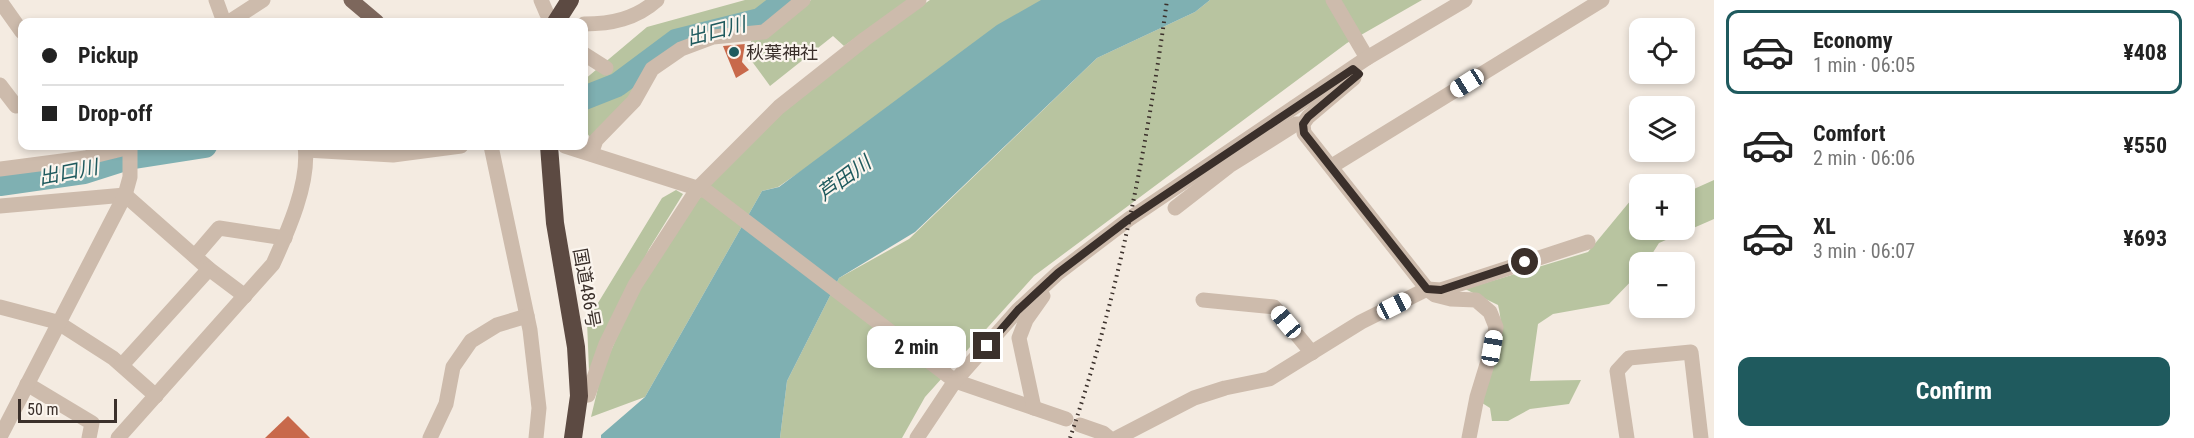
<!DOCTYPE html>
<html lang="en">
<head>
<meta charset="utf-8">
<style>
	body { margin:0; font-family:"Roboto Condensed","Noto Sans JP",sans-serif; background:#f6f6f6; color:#222; height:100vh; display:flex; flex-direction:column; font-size:22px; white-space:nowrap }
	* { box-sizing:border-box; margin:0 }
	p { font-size:20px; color:#767676 }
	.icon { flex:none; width:33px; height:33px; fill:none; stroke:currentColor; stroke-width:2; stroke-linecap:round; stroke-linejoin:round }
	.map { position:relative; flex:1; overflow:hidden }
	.sheet { display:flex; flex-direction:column; background:#fff; width:480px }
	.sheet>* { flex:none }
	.banner { position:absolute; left:18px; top:18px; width:570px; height:132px; border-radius:12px; box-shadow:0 3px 9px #0003; display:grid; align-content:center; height:132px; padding:0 24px; background:#fff }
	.buttons { position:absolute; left:1629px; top:18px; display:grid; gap:12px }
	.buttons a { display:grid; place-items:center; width:66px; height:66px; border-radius:12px; background:#fff; box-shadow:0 3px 9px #0003; font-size:30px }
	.scale { position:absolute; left:18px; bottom:15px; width:99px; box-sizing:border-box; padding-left:6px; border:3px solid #3b302b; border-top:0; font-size:16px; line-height:21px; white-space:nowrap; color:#3b302b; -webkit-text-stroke:4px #fbf5ee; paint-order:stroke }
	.end { position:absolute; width:27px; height:27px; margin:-14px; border:8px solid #3b302b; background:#fff; box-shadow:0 0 0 3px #fff }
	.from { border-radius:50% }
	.bubble { position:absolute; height:42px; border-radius:12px; background:#fff; box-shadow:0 3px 9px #0003; font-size:20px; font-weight:700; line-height:42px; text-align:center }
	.car { position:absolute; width:18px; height:36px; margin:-18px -9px; border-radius:8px; box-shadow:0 0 4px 2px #0007; background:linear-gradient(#fff 24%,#345 0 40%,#fff 0 76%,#345 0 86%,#fff 0) }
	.banner b { display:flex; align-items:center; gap:21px; height:57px; font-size:22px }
	.banner b+b { border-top:2px solid #e0e0e0 }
	.banner i { width:15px; height:15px; background:#222 }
	ul { padding:10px 0 0; list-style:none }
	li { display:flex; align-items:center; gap:18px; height:84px; margin:0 12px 9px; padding:0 12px; border:3px solid transparent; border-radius:12px }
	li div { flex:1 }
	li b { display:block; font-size:22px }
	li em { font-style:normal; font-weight:700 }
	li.on { border-color:#1f5a5e }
	li>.icon { width:54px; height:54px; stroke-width:1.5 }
	.primary-button { display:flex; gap:12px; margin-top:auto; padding:12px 24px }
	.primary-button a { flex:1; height:69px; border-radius:12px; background:#1f5a5e; color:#fff; font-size:24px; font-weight:700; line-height:69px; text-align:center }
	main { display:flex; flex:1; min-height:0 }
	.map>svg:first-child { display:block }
	.green { fill:#b8c4a0 }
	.water { fill:#7fb0b2 }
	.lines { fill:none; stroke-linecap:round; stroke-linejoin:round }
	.river { stroke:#7fb0b2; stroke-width:24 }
	.building { fill:#c8694b }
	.minor { stroke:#cdbbac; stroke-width:15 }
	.major { stroke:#7d675c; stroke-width:15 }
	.highway { stroke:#5c4a42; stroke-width:18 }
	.rail { stroke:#3b302b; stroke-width:4; stroke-dasharray:1.5 4.5; stroke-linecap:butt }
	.route { stroke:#3b302b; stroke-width:8 }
	.poi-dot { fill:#1f5a5e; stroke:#fbf5ee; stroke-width:2 }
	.labels { text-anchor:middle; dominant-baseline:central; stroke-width:4.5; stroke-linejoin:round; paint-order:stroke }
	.poi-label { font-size:18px; fill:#3b302b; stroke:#fbf5ee; text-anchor:start }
	.street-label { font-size:18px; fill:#3b302b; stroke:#fbf5ee }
	.water-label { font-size:20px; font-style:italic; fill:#1f5a5e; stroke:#fbf5ee }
</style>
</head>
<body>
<main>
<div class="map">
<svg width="1714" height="438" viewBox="0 0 1714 438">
	<rect width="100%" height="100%" fill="#f4ebe1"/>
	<g class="green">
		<polygon points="745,0 796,0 763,27 681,44 591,139 584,128 584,80 647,27"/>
		<polygon points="811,0 909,0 844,46 833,36 770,86 748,56 752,37 765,36"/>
		<polygon points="930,0 1050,0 778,187 762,191 645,397 591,417 602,371 636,294 691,209 715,179 780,115 884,31"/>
		<polygon points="1210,0 1422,0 1347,43 1034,276 925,397 902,438 780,438 787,381 839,278 909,239 1097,58 1195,12"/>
		<path d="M1714,180v39l-55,24 -12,19h-7l-1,11 -30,31 -56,10 -15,10 -8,57 51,-1 -12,24 -39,5 -22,12h-16l-2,-13 -11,-7c12,-31 28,-63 19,-96l-33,-16 123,-37 43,-52h8l1,30h44l1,-37z"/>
		<polygon points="676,190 683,194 649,249 589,372 587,321 662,198"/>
	</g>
	<polygon class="water" points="1041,0 1210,0 1195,12 1097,58 915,232 839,278 787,381 780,438 601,438 601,435 645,397 762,191 779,187 997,25"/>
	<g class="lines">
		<g class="river">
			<polyline points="584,98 617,85 676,41 760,20 786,0"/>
			<polyline points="0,184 84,172 128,158 205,146"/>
		</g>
	</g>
	<g class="building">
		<polygon points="745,44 742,62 749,70 736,78 723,46"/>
		<polygon points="288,416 310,438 265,438"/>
	</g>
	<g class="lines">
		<g class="minor">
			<polyline points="216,0 224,22"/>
			<polyline points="541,0 547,14 557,22"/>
			<polyline points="1333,0 1367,58"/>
			<polyline points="0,1 22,32"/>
			<polyline points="229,22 263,0"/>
			<path d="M584,24c27,0 52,-5 73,-24"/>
			<polyline points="584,54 606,68"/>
			<polyline points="1354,78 1308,117 1303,124 1304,133 1427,289 1435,295 1451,299 1476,300 1490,312 1496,327 1492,348 1477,397 1469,438"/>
			<polyline points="0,85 16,106"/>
			<polyline points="491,146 530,330 539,408 536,438"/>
			<polyline points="565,146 706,191 955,381 1066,419"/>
			<polyline points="306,150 393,155 461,146"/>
			<polyline points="591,154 596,140 634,101 652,69 681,49 713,37 764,32 803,0"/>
			<polyline points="1332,166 1602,0"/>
			<polyline points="0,169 85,158 130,147"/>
			<polyline points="0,206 125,195 209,269 245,296"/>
			<polyline points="1175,208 1229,166 1296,124 1303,124"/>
			<polyline points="195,256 219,228 285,238"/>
			<polyline points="1203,300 1274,307 1312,353"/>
			<polyline points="0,307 57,322 113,358 156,396"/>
			<polyline points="122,365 209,269"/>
			<polyline points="27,384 92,423 89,438"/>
			<polyline points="579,396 588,395 606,344 635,285 698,188 779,107 865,39 919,0"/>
			<polyline points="1034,408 1019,338 1026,320 1043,296"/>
			<polyline points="1080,425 1103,433 1109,438"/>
			<polyline points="0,437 125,195 130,177 130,146"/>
			<path d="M118,438l155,-174c15,-33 37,-82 32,-118"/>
			<polyline points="430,438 446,404 453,367 471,341 497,325 527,316"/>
			<polyline points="917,438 955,381 1018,310 1058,273 1129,219 1367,58 1465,0"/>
			<polyline points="1117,438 1194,398 1225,388 1269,379 1361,322 1427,289 1441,290 1588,242"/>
			<polyline points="1627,438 1617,371 1629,358 1691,352 1701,438"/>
		</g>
		<polyline class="major" points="351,0 377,22"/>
		<g class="highway">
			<polyline points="556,22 570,0"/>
			<polyline points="549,146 555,223 576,347 579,396 573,438"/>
		</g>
		<path class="rail" d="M1070,438c48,-141 77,-290 97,-438"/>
	</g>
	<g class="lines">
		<polyline class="route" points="987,346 1018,310 1058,273 1129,219 1353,69 1359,74 1308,117 1303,124 1304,133 1427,289 1441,290 1525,262"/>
	</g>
	<circle class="poi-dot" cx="734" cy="52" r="6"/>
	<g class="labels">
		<g class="poi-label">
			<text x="746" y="52">秋葉神社</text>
		</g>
		<g class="street-label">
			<text transform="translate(587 288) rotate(80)">国道486号</text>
		</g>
		<g class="water-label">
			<text transform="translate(716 31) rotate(-14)">出口川</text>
			<text transform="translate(68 172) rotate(-11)">出口川</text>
			<text transform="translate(844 178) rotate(-36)">芦田川</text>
		</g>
	</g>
</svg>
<div class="buttons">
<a><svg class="icon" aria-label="locate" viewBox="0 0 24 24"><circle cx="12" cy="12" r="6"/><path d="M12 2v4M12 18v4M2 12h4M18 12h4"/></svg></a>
<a><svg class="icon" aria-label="layers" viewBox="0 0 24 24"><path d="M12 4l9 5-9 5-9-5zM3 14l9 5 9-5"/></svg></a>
<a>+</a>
<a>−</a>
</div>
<div class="scale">50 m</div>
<i class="end from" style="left:1525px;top:262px"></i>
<i class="end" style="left:987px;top:346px"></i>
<div class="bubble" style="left:867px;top:326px;width:99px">2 min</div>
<i class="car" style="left:1467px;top:83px;rotate:238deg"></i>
<i class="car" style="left:1394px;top:306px;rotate:63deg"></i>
<i class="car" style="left:1286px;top:322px;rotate:320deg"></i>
<i class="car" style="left:1492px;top:348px;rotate:10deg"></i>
<div class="banner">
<b><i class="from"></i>Pickup</b>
<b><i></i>Drop-off</b>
</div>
</div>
<section class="sheet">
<ul>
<li class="on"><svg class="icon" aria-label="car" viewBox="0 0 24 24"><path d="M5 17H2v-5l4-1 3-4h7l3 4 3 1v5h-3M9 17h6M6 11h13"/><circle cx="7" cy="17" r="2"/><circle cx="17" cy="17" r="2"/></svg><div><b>Economy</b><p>1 min · 06:05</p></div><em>¥408</em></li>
<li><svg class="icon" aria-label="car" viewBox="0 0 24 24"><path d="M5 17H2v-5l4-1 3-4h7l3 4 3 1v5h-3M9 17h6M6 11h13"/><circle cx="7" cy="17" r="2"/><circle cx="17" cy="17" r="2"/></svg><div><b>Comfort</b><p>2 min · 06:06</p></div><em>¥550</em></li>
<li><svg class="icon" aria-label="car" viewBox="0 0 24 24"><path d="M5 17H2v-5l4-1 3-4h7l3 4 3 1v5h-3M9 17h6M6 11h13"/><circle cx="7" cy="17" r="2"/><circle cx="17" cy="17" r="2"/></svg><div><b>XL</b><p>3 min · 06:07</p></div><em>¥693</em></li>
</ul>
<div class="primary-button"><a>Confirm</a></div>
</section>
</main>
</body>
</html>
